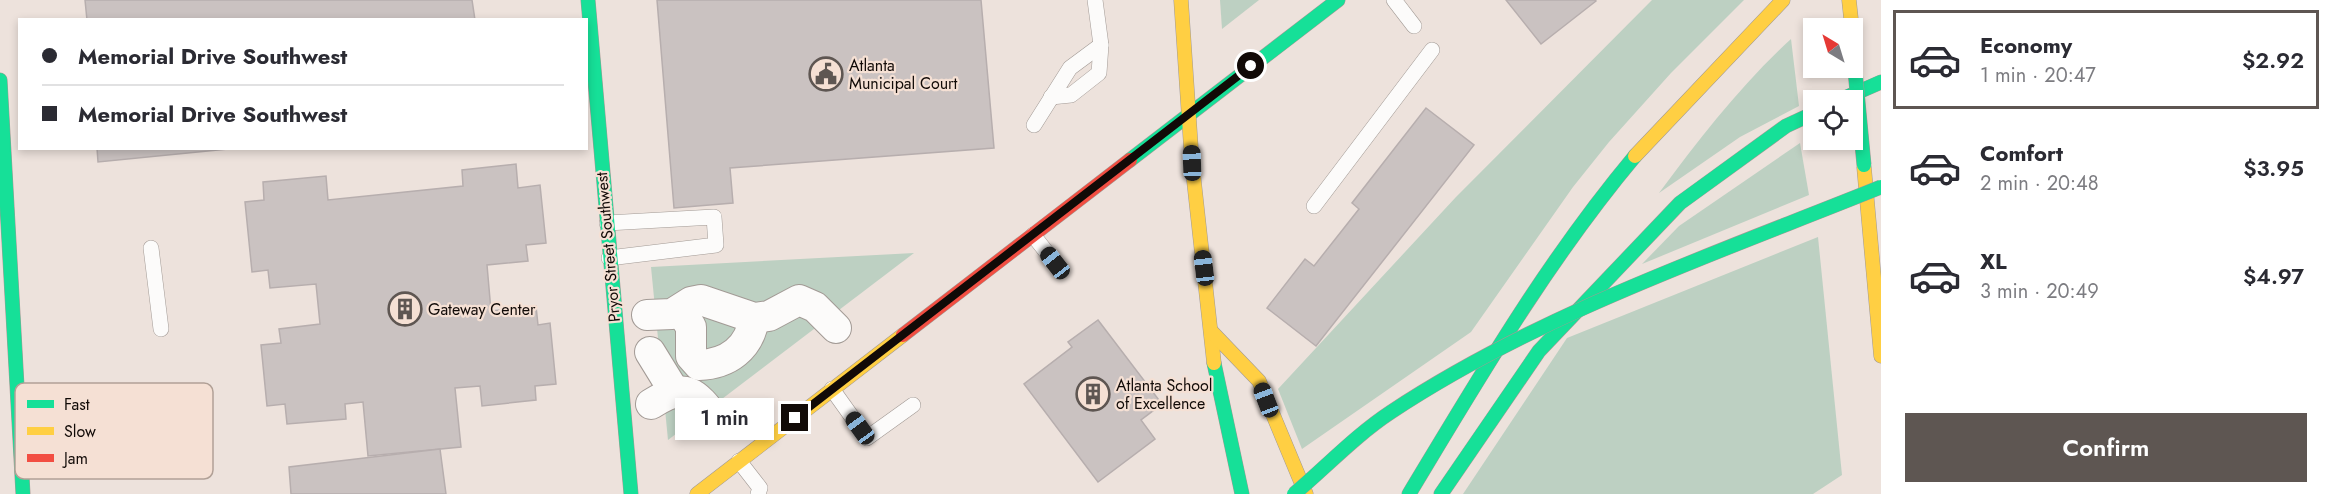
<!DOCTYPE html>
<html lang="en">
<head>
<meta charset="utf-8">
<style>
	body { margin:0; font-family:Jost,sans-serif; background:#f2f2f3; color:#2b2b33; height:100vh; display:flex; flex-direction:column; font-size:22px; white-space:nowrap }
	* { box-sizing:border-box; margin:0 }
	p { font-size:20px; color:#7c7c81 }
	.icon { flex:none; width:33px; height:33px; fill:none; stroke:currentColor; stroke-width:2; stroke-linecap:round; stroke-linejoin:round }
	.map { position:relative; flex:1; overflow:hidden }
	.panel { display:flex; flex-direction:column; background:#fff; width:450px }
	.panel>* { flex:none }
	.banner { position:absolute; left:18px; top:18px; width:570px; height:132px; border-radius:0px; box-shadow:0 3px 9px #0003; display:grid; align-content:center; height:132px; padding:0 24px; background:#fff }
	.needle { width:39px; rotate:322deg }
	.tools { position:absolute; left:1803px; top:18px; display:grid; gap:12px }
	.tools a { display:grid; place-items:center; width:60px; height:60px; border-radius:0px; background:#fff; box-shadow:0 3px 9px #0003; font-size:30px }
	.end { position:absolute; width:27px; height:27px; margin:-14px; border:8px solid #110a07; background:#fff; box-shadow:0 0 0 3px #fff }
	.from { border-radius:50% }
	.bubble { position:absolute; height:42px; border-radius:0px; background:#fff; box-shadow:0 3px 9px #0003; font-size:20px; font-weight:600; line-height:42px; text-align:center }
	.car { position:absolute; width:18px; height:36px; margin:-18px -9px; border-radius:8px; box-shadow:0 0 4px 2px #0007; background:linear-gradient(#222 24%,#8ab4d8 0 40%,#222 0 76%,#8ab4d8 0 86%,#222 0) }
	.banner b { display:flex; align-items:center; gap:21px; height:57px; font-size:22px }
	.banner b+b { border-top:2px solid #e1e1e2 }
	.banner i { width:15px; height:15px; background:#2b2b33 }
	ul { padding:10px 0 0; list-style:none }
	li { display:flex; align-items:center; gap:18px; height:99px; margin:0 12px 9px; padding:0 12px; border:3px solid transparent; border-radius:0px }
	li div { flex:1 }
	li b { display:block; font-size:22px }
	li em { font-style:normal; font-weight:600 }
	li.selected { border-color:#5e5652 }
	li>.icon { width:54px; height:54px; stroke-width:1.5 }
	.cta { display:flex; gap:12px; margin-top:auto; padding:12px 24px }
	.cta a { flex:1; height:69px; border-radius:0px; background:#5e5652; color:#fff; font-size:24px; font-weight:600; line-height:69px; text-align:center }
	main { display:flex; flex:1; min-height:0 }
	.map>svg:first-child { display:block }
	.green { fill:#bdd0c2 }
	.building { fill:#cac2c1; stroke:#b7aeae; stroke-width:1.5 }
	.lines { fill:none; stroke-linecap:round; stroke-linejoin:round }
	.lane-casing { stroke:#a29a95; stroke-width:16 }
	.street-casing { stroke:#a29a95; stroke-width:32 }
	.fast-casing { stroke:#a29a95; stroke-width:15 }
	.slow-casing { stroke:#a29a95; stroke-width:15 }
	.jam-casing { stroke:#a29a95; stroke-width:15 }
	.lane { stroke:#fcfbfa; stroke-width:15 }
	.street { stroke:#fcfbfa; stroke-width:30 }
	.fast { stroke:#16e098; stroke-width:14 }
	.slow { stroke:#ffcf43; stroke-width:14 }
	.jam { stroke:#f24e42; stroke-width:14 }
	.fast-bridge-casing { stroke:#a29a95; stroke-width:15; stroke-linecap:butt }
	.fast-bridge { stroke:#16e098; stroke-width:14 }
	.route { stroke:#110a07; stroke-width:8 }
	.labels { text-anchor:middle; dominant-baseline:central; stroke-width:4.5; stroke-linejoin:round; paint-order:stroke }
	.poi-label { font-size:16px; fill:#110a07; stroke:#f5e0d4; text-anchor:start }
	.street-label { font-size:16px; fill:#110a07; stroke:#f5e0d4 }
	.key { fill:#f5e0d4; stroke:#b1a096; stroke-width:1.5 }
	.key-label { font-size:16px; fill:#110a07 }
</style>
</head>
<body>
<main>
<div class="map">
<svg width="1881" height="494" viewBox="0 0 1881 494">
	<rect width="100%" height="100%" fill="#ede2dc"/>
	<g class="green">
		<polygon points="1220,0 1259,0 1222,29"/>
		<polygon points="1652,0 1744,0 1671,73 1609,142 1573,187 1471,332 1302,449 1278,389 1456,197"/>
		<path d="M1791,39l8,67 -59,31 -81,56c41,-55 82,-108 132,-154z"/>
		<polygon points="1800,143 1809,195 1642,264 1679,226"/>
		<polygon points="1818,237 1842,475 1813,494 1463,494 1567,338"/>
		<polygon points="914,253 668,440 651,267"/>
	</g>
	<g class="building">
		<polygon points="85,0 472,0 475,20 87,20"/>
		<polygon points="657,0 981,0 994,148 730,168 733,203 674,208"/>
		<polygon points="1506,0 1595,0 1596,1 1541,44"/>
		<polygon points="1426,108 1474,145 1316,346 1267,308 1305,259 1314,266 1359,209 1352,203"/>
		<polygon points="97,148 238,148 98,162"/>
		<polygon points="516,164 518,188 540,185 546,243 526,245 528,261 487,265 491,311 536,306 538,325 550,323 556,384 535,386 536,400 482,406 480,386 455,388 461,447 368,456 363,402 345,404 346,419 287,424 285,404 267,406 261,345 281,343 279,329 320,324 316,284 270,288 268,270 252,272 245,202 264,200 263,182 326,176 328,200 463,186 462,170"/>
		<polygon points="1098,320 1162,404 1141,420 1155,439 1098,482 1024,384 1072,347 1068,342"/>
		<polygon points="440,449 446,494 291,494 289,467"/>
	</g>
	<g class="lines">
		<g class="lane-casing">
			<g id="lane">
				<polyline points="1394,0 1414,26"/>
				<polyline points="1051,97 1071,95 1099,73 1101,45 1095,0"/>
				<polyline points="1034,125 1070,68 1101,45"/>
				<polyline points="1314,206 1432,50"/>
				<polyline points="607,223 714,217 716,245 609,258"/>
				<polyline points="1033,235 1055,263"/>
				<polyline points="151,248 161,329"/>
				<polyline points="832,389 867,438 913,405"/>
				<polyline points="739,461 760,488 758,494"/>
			</g>
		</g>
		<g class="street-casing">
			<g id="street">
				<path d="M681,311l10,16v29l8,9c29,-1 51,-17 55,-47"/>
				<polyline points="647,315 672,314 691,302 701,300 754,318 769,316 799,300 815,307 836,328"/>
				<polyline points="650,352 674,391"/>
				<path d="M651,404c35,-22 43,-14 66,17"/>
			</g>
		</g>
		<g class="fast-casing">
			<g id="fast">
				<polyline points="588,0 631,494"/>
				<polyline points="0,80 23,494"/>
				<polyline points="1840,100 1881,82"/>
				<polyline points="1130,160 1338,0"/>
				<polyline points="1214,363 1242,494"/>
				<path d="M1409,494c70,-116 138,-233 226,-338"/>
				<polyline points="1441,494 1539,351 1680,203 1786,126 1814,113"/>
			</g>
		</g>
		<g class="slow-casing">
			<g id="slow">
				<polyline points="1181,0 1192,163 1214,363"/>
				<polyline points="1849,0 1852,28"/>
				<polyline points="1635,156 1783,0"/>
				<polyline points="1864,167 1881,356"/>
				<polyline points="1211,331 1259,381 1306,494"/>
				<polyline points="697,494 903,335"/>
			</g>
		</g>
		<g class="jam-casing">
			<polyline id="jam" points="903,335 1130,160"/>
		</g>
		<use href="#lane" class="lane"/>
		<use href="#street" class="street"/>
		<use href="#fast" class="fast"/>
		<use href="#slow" class="slow"/>
		<use href="#jam" class="jam"/>
		<g class="fast-bridge-casing">
			<g id="fast-bridge">
				<polyline points="1852,39 1864,165"/>
				<path d="M1294,494c32,-27 62,-59 97,-82 150,-99 324,-158 490,-225"/>
			</g>
		</g>
		<use href="#fast-bridge" class="fast-bridge"/>
	</g>
	<g class="lines">
		<polyline class="route" points="795,418 1251,66"/>
	</g>
	<defs>
		<g id="civic-ring" transform="scale(1.725)"><circle r="9.5" fill="#f5e0d4" stroke="#5e5652" stroke-width="1.5"/><path d="M-.6-6.5H3V-4.5H.6V-3L4-1V1h2V6H-6V1h2V-1L-.6-3ZM-1.2 2.5V6h2.4V2.5Z" fill="#5e5652"/></g>
		<g id="building-ring" transform="scale(1.725)"><circle r="9.5" fill="#f5e0d4" stroke="#5e5652" stroke-width="1.5"/><path d="M-4-6H4V6H1V3H-1V6H-4ZM-2.5-4.3h1.7v1.8h-1.7ZM.8-4.3h1.7v1.8H.8ZM-2.5-1h1.7V.8h-1.7ZM.8-1h1.7V.8H.8Z" fill="#5e5652"/></g>
	</defs>
	<g fill-rule="evenodd">
		<use href="#civic-ring" x="826" y="74"/>
		<use href="#building-ring" x="405" y="309"/>
		<use href="#building-ring" x="1093" y="394"/>
	</g>
	<g class="labels">
		<g class="poi-label">
			<text x="849" y="65">Atlanta<tspan x="849" dy="18">Municipal Court</tspan></text>
			<text x="428" y="309">Gateway Center</text>
			<text x="1116" y="385">Atlanta School<tspan x="1116" dy="18">of Excellence</tspan></text>
		</g>
		<g class="street-label">
			<text transform="translate(608 247) rotate(-95)">Pryor Street Southwest</text>
		</g>
	</g>
	<rect x="15" y="383" width="198" height="96" rx="9" class="key"/>
	<rect x="27" y="400" width="27" height="8" fill="#16e098"/>
	<rect x="27" y="427" width="27" height="8" fill="#ffcf43"/>
	<rect x="27" y="454" width="27" height="8" fill="#f24e42"/>
	<g class="key-label">
		<text x="64" y="410">Fast</text>
		<text x="64" y="437">Slow</text>
		<text x="64" y="464">Jam</text>
	</g>
</svg>
<div class="tools">
<a><svg class="needle" viewBox="-14 -14 28 28"><path d="M0-13l5 13h-10z" fill="#e53935"/><path d="M0 13l5-13h-10z" fill="#7c7c81"/></svg></a>
<a><svg class="icon" aria-label="locate" viewBox="0 0 24 24"><circle cx="12" cy="12" r="6"/><path d="M12 2v4M12 18v4M2 12h4M18 12h4"/></svg></a>
</div>
<i class="end from" style="left:1251px;top:66px"></i>
<i class="end" style="left:795px;top:418px"></i>
<div class="bubble" style="left:675px;top:398px;width:99px">1 min</div>
<i class="car" style="left:1192px;top:163px;rotate:358deg"></i>
<i class="car" style="left:1055px;top:263px;rotate:322deg"></i>
<i class="car" style="left:1204px;top:268px;rotate:353deg"></i>
<i class="car" style="left:1266px;top:400px;rotate:339deg"></i>
<i class="car" style="left:860px;top:428px;rotate:324deg"></i>
<div class="banner">
<b><i class="from"></i>Memorial Drive Southwest</b>
<b><i></i>Memorial Drive Southwest</b>
</div>
</div>
<section class="panel">
<ul>
<li class="selected"><svg class="icon" aria-label="car" viewBox="0 0 24 24"><path d="M5 17H2v-5l4-1 3-4h7l3 4 3 1v5h-3M9 17h6M6 11h13"/><circle cx="7" cy="17" r="2"/><circle cx="17" cy="17" r="2"/></svg><div><b>Economy</b><p>1 min · 20:47</p></div><em>$2.92</em></li>
<li><svg class="icon" aria-label="car" viewBox="0 0 24 24"><path d="M5 17H2v-5l4-1 3-4h7l3 4 3 1v5h-3M9 17h6M6 11h13"/><circle cx="7" cy="17" r="2"/><circle cx="17" cy="17" r="2"/></svg><div><b>Comfort</b><p>2 min · 20:48</p></div><em>$3.95</em></li>
<li><svg class="icon" aria-label="car" viewBox="0 0 24 24"><path d="M5 17H2v-5l4-1 3-4h7l3 4 3 1v5h-3M9 17h6M6 11h13"/><circle cx="7" cy="17" r="2"/><circle cx="17" cy="17" r="2"/></svg><div><b>XL</b><p>3 min · 20:49</p></div><em>$4.97</em></li>
</ul>
<div class="cta"><a>Confirm</a></div>
</section>
</main>
</body>
</html>
